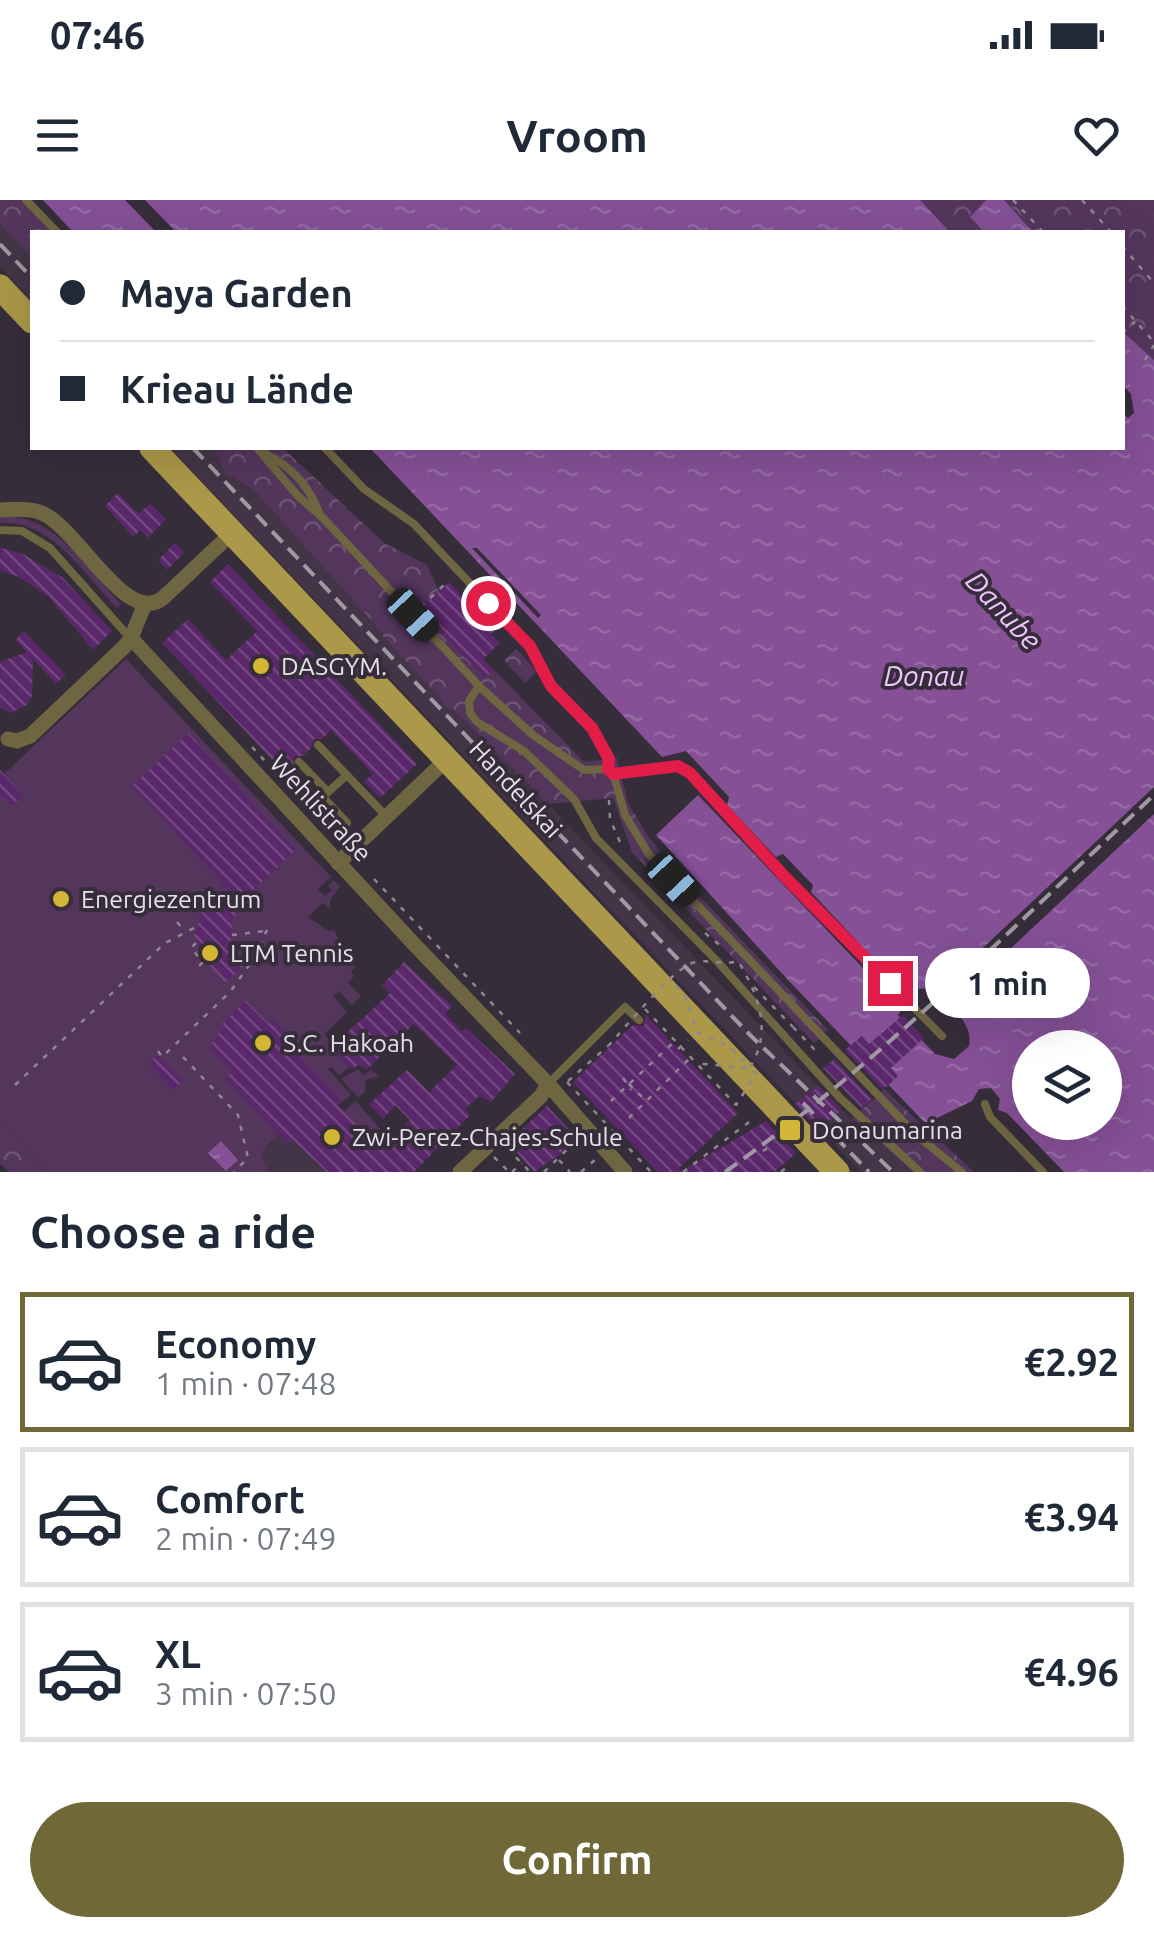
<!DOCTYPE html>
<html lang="en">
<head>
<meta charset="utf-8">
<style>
	body { margin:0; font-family:Ubuntu,sans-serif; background:#f2f2f3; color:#1f2937; height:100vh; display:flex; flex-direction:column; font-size:38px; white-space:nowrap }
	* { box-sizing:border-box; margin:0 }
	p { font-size:32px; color:#747a83 }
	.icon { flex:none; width:55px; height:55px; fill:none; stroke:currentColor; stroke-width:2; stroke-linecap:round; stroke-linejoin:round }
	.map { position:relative; height:972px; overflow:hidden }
	.details { display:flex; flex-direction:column; background:#fff; flex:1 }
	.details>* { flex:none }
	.guide { position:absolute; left:30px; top:30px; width:1095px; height:220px; border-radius:0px; box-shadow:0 10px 40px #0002; display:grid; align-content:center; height:220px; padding:0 30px; background:#fff }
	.buttons { position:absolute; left:1012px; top:830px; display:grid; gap:20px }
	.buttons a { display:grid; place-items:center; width:110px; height:110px; border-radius:50%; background:#fff; box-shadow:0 10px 40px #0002; font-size:50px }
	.end { position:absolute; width:45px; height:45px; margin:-22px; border:12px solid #e11d48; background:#fff; box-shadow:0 0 0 5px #fff }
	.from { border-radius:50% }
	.bubble { position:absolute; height:70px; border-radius:35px; background:#fff; box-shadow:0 10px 40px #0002; font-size:32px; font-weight:700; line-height:70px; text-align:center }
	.car { position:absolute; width:30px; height:60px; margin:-30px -15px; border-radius:12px; box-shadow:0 0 8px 2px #0007; background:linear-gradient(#222 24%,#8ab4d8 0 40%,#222 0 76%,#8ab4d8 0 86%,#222 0) }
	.guide b { display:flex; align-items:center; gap:35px; height:95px; font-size:38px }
	.guide b+b { border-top:2px solid #e0e1e3 }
	.guide i { width:25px; height:25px; background:#1f2937 }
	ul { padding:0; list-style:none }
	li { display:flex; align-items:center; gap:30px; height:140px; margin:0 20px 15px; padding:0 10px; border:5px solid #e0e1e3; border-radius:0px }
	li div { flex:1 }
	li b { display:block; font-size:38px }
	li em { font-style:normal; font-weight:700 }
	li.selected { border-color:#706836 }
	li>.icon { width:90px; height:90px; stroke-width:1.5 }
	h2 { padding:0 30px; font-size:45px; line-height:120px }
	.primary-button { display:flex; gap:20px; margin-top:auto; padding:20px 30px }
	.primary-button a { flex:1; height:115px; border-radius:60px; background:#706836; color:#fff; font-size:40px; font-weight:700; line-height:115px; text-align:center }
	.status { display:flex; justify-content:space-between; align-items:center; height:70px; padding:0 50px; background:#fff; direction:ltr }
	.status svg { height:28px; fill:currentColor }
	header { display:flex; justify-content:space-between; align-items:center; height:130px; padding:0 30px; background:#fff; font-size:45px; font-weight:700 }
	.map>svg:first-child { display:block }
	.built { fill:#433547 }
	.green { fill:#54365d }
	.forest { fill:url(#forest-crowns) }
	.water { fill:url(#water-ripples); fill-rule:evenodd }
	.pier { fill:#362d3a }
	.building { fill:url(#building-back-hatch) }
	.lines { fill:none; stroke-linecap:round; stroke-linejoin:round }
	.path { stroke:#8e8791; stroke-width:2.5; stroke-dasharray:5 8; stroke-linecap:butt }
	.lane { stroke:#6e6541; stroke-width:8 }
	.street { stroke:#6e6541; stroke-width:15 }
	.primary { stroke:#ab9848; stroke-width:25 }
	.rail { stroke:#a098a2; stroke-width:4; stroke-dasharray:15 8; stroke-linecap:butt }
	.path-bridge { stroke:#8e8791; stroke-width:2.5; stroke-dasharray:5 8; stroke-linecap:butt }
	.route { stroke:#e11d48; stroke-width:12 }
	.poi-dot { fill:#d3b635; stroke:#362d3a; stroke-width:4 }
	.labels { text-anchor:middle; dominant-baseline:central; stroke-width:8; stroke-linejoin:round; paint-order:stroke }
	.poi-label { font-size:25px; fill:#e6e0e8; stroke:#362d3a; text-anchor:start }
	.street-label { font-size:25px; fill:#e6e0e8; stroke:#362d3a }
	.water-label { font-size:28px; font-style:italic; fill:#f0c4fe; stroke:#362d3a }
</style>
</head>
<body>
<div class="status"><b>07:46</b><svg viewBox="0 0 49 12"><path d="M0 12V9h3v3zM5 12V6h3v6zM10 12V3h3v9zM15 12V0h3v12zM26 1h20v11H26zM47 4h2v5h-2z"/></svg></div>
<header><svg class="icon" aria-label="menu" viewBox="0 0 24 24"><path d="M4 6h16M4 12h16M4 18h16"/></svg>Vroom<svg class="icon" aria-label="heart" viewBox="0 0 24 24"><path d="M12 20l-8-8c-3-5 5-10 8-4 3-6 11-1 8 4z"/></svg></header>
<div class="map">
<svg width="1154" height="972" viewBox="0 0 1154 972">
	<defs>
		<pattern id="forest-crowns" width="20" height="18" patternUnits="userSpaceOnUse" patternTransform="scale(2.5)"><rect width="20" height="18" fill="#54365d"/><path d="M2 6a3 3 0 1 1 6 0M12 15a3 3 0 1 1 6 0" fill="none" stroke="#6d5374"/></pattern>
		<pattern id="water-ripples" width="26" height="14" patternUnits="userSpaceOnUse" patternTransform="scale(2.5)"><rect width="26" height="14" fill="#855096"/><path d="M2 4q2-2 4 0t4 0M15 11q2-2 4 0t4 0" fill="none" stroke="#9669a5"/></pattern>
		<pattern id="building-back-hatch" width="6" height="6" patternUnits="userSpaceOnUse" patternTransform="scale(2.5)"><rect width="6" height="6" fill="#5a276a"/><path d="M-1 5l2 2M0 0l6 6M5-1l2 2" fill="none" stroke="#72467f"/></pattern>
	</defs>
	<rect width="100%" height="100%" fill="#362d3a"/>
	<g class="built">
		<polygon points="0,24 32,58 32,101 0,66"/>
		<polygon points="170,248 211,248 218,255 224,273 253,289 384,433 382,435 443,501 445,507 455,511 548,604 839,908 913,972 861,972"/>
		<polygon points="304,928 406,972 268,972 261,954 272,943 270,941 278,934"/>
	</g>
	<g class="green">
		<path d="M0,317c52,-6 89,54 121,87l-4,4c-32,-33 -67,-90 -117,-85z"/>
		<polygon points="126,459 331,677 318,689 325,696 332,690 328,686 334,680 340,687 330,700 330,709 323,703 308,717 329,731 334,730 342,746 339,751 356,767 351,772 354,776 348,783 361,796 352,805 339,791 333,796 347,812 324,834 340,851 337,854 349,867 339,876 331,867 328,869 351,895 287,944 277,934 261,954 268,972 47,972 0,920 0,570 4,574"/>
		<polygon points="358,869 364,875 371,870 379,876 366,880 365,892 358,898 341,879"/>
		<polygon points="356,901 403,956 394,964 344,912"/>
	</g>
	<g class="forest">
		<polygon points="0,0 32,0 62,32 32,32 32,58 0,24"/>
		<polygon points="920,0 986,0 970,17 984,32 950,32"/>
		<polygon points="1004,0 1154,0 1154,160 1123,132 1122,32 1033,32"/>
		<polygon points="211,248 283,248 384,343 427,365 439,391 424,413 485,478 494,470 584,562 617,558 628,603 647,635 682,678 828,830 814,843 632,652 613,598 548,604 455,511 444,507 443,501 382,435 383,433 253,289 224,273 218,255"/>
		<polygon points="516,449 537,471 525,483 504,460"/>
		<path d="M885,889c28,30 59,54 89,83h-61l-61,-54z"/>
		<polygon points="0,920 47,972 10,972 0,964"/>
	</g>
	<g class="water">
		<polygon points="43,0 125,0 156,32 73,32"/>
		<polygon points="145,0 920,0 950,32 176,32"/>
		<polygon points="986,0 1004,0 1033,32 984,32 970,17"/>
		<path d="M1123,132l31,28v812h-90l-57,-59 -9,-3 2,-11 -9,-11 -12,1 -7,12 -37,18 -1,8h-5l-141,-147 -132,-145 42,-40 204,214 -4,6 37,39 19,5 15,-13c5,-25 -22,-42 -39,-58l-27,2 -92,-98 2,-7 -30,-31 -7,3 -49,-52 2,-8 -43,-46 -24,6 -292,-309h752l1,-35 5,5 6,-5 -3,-19 -8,-9zM1030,848h75v74h-75z"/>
		<polygon points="221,941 238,960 226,971 208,953"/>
	</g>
	<g class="pier">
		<polygon points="472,348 477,348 541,415 538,418"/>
		<polygon points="1154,587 1154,614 945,810 932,796"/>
	</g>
	<g class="building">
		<polygon points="118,293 139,314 150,303 166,319 148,338 140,330 133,337 105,306"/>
		<polygon points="175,343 184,353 167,370 158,360"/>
		<polygon points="0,348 21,353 62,377 112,431 93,450 48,396 19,377 0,371"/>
		<polygon points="228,364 417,564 380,598 364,582 373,574 331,530 322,539 314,539 311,548 303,556 295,556 293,566 285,573 162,443 188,419 226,460 257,431 210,382"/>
		<polygon points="449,382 480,416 485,411 499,425 491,434 500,443 483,459 494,470 485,478 423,414 428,409 424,404"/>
		<polygon points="24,431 66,475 56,484 33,459 32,496 27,505 11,513 0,508 0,462 27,452 15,440"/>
		<polygon points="188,533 296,650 241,701 245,706 232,719 231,754 243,766 226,783 196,751 199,747 194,735 199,721 197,718 228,689 132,586"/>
		<polygon points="0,570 23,595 12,606 0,594"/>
		<polygon points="404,762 452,806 445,813 462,831 466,828 515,874 491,902 479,896 465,909 470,915 414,972 327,972 292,939 287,944 225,878 232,872 209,848 223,828 220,826 246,801 268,823 272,819 286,832 281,837 341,900 337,904 380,949 410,920 395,905 383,919 369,904 407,870 429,892 457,865 414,824 367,869 358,865 352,870 337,854 343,848 339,840 390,793 382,785"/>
		<polygon points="645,814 738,913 679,968 682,971 766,921 796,953 775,972 658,972 573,882 633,825 644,826"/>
		<polygon points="903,815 924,838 891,868 898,876 883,890 845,850 862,836 869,844"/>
		<polygon points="158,855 184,880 173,890 149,864"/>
		<polygon points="834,859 872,899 862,908 823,868"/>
		<polygon points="819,886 842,910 818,929 795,904"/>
		<polygon points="547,906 576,937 559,955 534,972 508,942"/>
	</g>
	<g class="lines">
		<g class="path">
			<polyline points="1013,0 1043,32"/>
			<polyline points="1082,0 1111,32"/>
			<polyline points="1122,46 1154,83"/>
			<polyline points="1122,106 1154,142"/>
			<polyline points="1122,133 1135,122"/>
			<polyline points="1145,160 1154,145"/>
			<polyline points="497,395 507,385"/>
			<polyline points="421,407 449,380"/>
			<polyline points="252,547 328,629"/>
			<polyline points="609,600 610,619 623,649"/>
			<polyline points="374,679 520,833"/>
			<polyline points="177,722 184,730"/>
			<polyline points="705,733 722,747"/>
			<polyline points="232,735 265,731"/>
			<polyline points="196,743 191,748 203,762 198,767"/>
			<polyline points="793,827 814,849 816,847"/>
			<polyline points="678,849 688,840"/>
			<polyline points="158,851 162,857 230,792 250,764 267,730"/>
			<polyline points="183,857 238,915 248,958 234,972"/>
			<polyline points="623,878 631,890"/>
			<polyline points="568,881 608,846"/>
			<polyline points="567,882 651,972"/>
			<polyline points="15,885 165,743 196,727"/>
			<polyline points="611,901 674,842"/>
			<polyline points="629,918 690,858"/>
			<polyline points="507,948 530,972"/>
			<polyline points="763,951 769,947"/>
			<polyline points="494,957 509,972"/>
			<polyline points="559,960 570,972"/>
			<polyline points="512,972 522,963"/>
			<polyline points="544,972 579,938"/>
			<polyline points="581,972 595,960"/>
			<polyline points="683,972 749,922"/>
			<polyline points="781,972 787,967"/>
		</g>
		<g class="lane">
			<polyline points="26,0 57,32"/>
			<polyline points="257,248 298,296 324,319 479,486 533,535 584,570 607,569 613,573 625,615 648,653 914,933 962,972"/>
			<polyline points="325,248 364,289 414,324 529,446 551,486 592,528 603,545 609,559 607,569"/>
			<path d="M266,254c26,13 42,31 53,58"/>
			<polyline points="0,330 22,331 50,348 130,438"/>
			<polyline points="479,486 469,501 470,513 477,522 524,551 574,599 596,638 716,760 840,898 920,972"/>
			<polyline points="318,545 386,616"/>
			<polyline points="299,562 328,592 347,575"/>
			<polyline points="613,573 678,566 690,573 785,677 942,836"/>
			<polyline points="328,592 323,597 347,623"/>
			<polyline points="548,884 625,807 639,820"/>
			<polyline points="985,904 990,917 1043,972"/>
		</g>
		<g class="street">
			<path d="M0,310c12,-1 27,-2 39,2 37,11 86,116 124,86l69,-65"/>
			<polyline points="131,438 412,742 548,884 625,972"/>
			<polyline points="8,539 17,541 30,536 124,447 131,438 144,406"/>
			<polyline points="338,663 447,559"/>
			<polyline points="460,972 541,896 548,884"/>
		</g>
		<g class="primary">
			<polyline points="0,87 32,121"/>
			<polyline points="152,248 837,972"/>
		</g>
		<g class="rail">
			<polyline points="0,44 32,78"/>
			<polyline points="193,248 749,834 893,972"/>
			<polyline points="803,903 869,972"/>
			<path d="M725,972c156,-110 290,-247 429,-377"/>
		</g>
		<g class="path-bridge">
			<polyline points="754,787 793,827"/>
			<path d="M645,809l91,96 20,-31 -6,-7c-19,2 -35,-4 -54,-3"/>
			<path d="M608,846c17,-18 64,-76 84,-83 16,-5 31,3 46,-2 20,33 35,70 12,106l-21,-21 -32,-14 -13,-39 -14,-13"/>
			<polyline points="629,884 646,901"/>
		</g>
	</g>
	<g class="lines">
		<polyline class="route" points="488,403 530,446 551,486 592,528 609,559 608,569 613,574 678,566 690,573 785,677 890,783"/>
	</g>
	<g class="poi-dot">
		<circle cx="261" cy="466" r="10"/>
		<circle cx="61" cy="699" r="10"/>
		<circle cx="210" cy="753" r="10"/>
		<circle cx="263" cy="843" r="10"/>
		<rect x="778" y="918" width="24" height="24" rx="5"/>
		<circle cx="332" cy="937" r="10"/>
	</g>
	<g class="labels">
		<g class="poi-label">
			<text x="281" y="466">DASGYM.</text>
			<text x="81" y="699">Energiezentrum</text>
			<text x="230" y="753">LTM Tennis</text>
			<text x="283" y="843">S.C. Hakoah</text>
			<text x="812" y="930">Donaumarina</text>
			<text x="352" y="937">Zwi-Perez-Chajes-Schule</text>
		</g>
		<g class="street-label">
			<text transform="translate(516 589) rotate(47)">Handelskai</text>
			<text transform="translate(321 608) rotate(47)">Wehlistraße</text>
		</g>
		<g class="water-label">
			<text transform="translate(1004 410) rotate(47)">Danube</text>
			<text x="924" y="475">Donau</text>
		</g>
	</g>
</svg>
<div class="buttons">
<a><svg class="icon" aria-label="layers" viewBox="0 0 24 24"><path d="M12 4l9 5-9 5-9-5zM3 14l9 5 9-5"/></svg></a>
</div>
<i class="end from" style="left:488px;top:403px"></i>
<i class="end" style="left:890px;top:783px"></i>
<div class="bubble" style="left:925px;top:748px;width:165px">1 min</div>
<i class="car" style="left:413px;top:415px;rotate:137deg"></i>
<i class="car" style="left:673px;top:680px;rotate:137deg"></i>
<div class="guide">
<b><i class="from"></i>Maya Garden</b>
<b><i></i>Krieau Lände</b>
</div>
</div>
<section class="details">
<h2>Choose a ride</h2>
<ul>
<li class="selected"><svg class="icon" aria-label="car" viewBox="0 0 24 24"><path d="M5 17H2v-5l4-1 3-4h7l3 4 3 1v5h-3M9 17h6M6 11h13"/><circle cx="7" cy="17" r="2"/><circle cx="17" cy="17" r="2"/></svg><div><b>Economy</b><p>1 min · 07:48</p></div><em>€2.92</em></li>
<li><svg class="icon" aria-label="car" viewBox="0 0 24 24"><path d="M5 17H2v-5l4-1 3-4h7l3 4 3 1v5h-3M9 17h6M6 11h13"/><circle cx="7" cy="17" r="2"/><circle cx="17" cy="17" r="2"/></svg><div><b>Comfort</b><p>2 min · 07:49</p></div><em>€3.94</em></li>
<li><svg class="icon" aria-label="car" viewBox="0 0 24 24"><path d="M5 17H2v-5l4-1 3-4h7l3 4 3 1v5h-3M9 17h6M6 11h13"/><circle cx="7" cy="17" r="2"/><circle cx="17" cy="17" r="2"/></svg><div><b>XL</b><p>3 min · 07:50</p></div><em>€4.96</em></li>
</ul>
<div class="primary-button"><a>Confirm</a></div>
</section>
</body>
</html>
